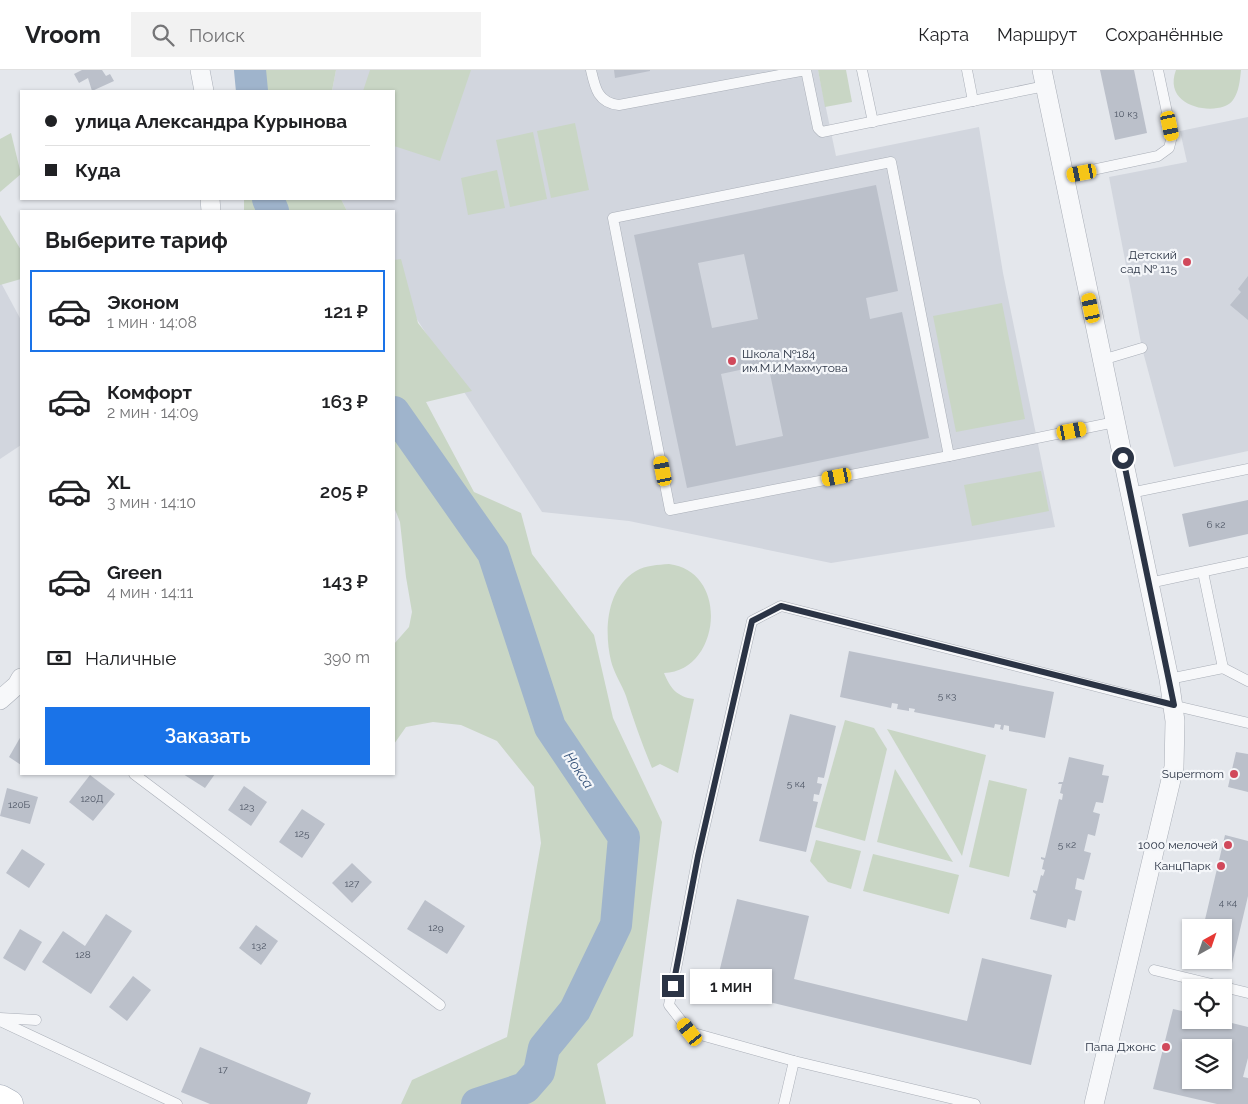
<!DOCTYPE html>
<html lang="ru">
<head>
<meta charset="utf-8">
<style>
	body { margin:0; font-family:Raleway,sans-serif; background:#f2f2f2; color:#202124; height:100vh; display:flex; flex-direction:column; font-size:19px; white-space:nowrap }
	* { box-sizing:border-box; margin:0 }
	p { font-size:16px; color:#757577 }
	.icon { flex:none; width:28px; height:28px; fill:none; stroke:currentColor; stroke-width:2; stroke-linecap:round; stroke-linejoin:round }
	.map { position:relative; flex:1; overflow:hidden }
	.side { position:absolute; left:20px; top:140px; width:375px; height:565px; display:flex; flex-direction:column; background:#fff; border-radius:0px; box-shadow:0 1px 4px #0004 }
	.side>* { flex:none }
	.banner { position:absolute; left:20px; top:20px; width:375px; height:110px; border-radius:0px; box-shadow:0 1px 4px #0004; display:grid; align-content:center; height:110px; padding:0 25px; background:#fff }
	.needle { width:32px; rotate:40deg }
	.tools { position:absolute; left:1182px; top:849px; display:grid; gap:10px }
	.tools a { display:grid; place-items:center; width:50px; height:50px; border-radius:0px; background:#fff; box-shadow:0 1px 4px #0004; font-size:25px }
	.end { position:absolute; width:22px; height:22px; margin:-11px; border:6px solid #2b3445; background:#fff; box-shadow:0 0 0 2px #fff }
	.from { border-radius:50% }
	.bubble { position:absolute; height:35px; border-radius:0px; background:#fff; box-shadow:0 1px 4px #0004; font-size:16px; font-weight:600; line-height:35px; text-align:center }
	.car { position:absolute; width:15px; height:30px; margin:-15px -8px; border-radius:6px; box-shadow:0 0 4px 1px #0007; background:linear-gradient(#f5c518 24%,#345 0 40%,#f5c518 0 76%,#345 0 86%,#f5c518 0) }
	.banner b { display:flex; align-items:center; gap:18px; height:48px; font-size:19px }
	.banner b+b { border-top:1px solid #e0e0e0 }
	.banner i { width:12px; height:12px; background:#202124 }
	ul { padding:0; list-style:none }
	li { display:flex; align-items:center; gap:15px; height:82px; margin:0 10px 8px; padding:0 15px; border:2px solid transparent; border-radius:0px }
	li div { flex:1 }
	li b { display:block; font-size:19px }
	li em { font-style:normal; font-weight:600 }
	li.on { border-color:#1a73e8 }
	li>.icon { width:45px; height:45px; stroke-width:1.5 }
	h2 { padding:0 25px; font-size:22px; line-height:60px }
	.pay { display:flex; align-items:center; gap:12px; height:55px; padding:0 25px; font-size:19px }
	.pay p { margin-inline-start:auto }
	.action { display:flex; gap:10px; margin-top:auto; padding:10px 25px }
	.action a { flex:1; height:58px; border-radius:0px; background:#1a73e8; color:#fff; font-size:20px; font-weight:600; line-height:58px; text-align:center }
	header { display:flex; align-items:center; gap:30px; box-sizing:border-box; height:70px; padding:0 25px; background:#fff; border-bottom:1px solid #e0e0e0 }
	header strong { font-size:24px }
	nav { display:flex; gap:28px; margin-inline-start:auto; font-size:18px }
	.search { width:350px; height:45px; background:#f2f2f2; display:flex; align-items:center; gap:12px; box-sizing:border-box; padding:0 18px; border-radius:0px; color:#757577; font-size:19px }
	.map>svg:first-child { display:block }
	.built { fill:#d2d6de }
	.green { fill:#c9d6c5 }
	.lines { fill:none; stroke-linecap:round; stroke-linejoin:round }
	.river { stroke:#9fb4cc; stroke-width:32 }
	.building { fill:#bbc0ca; fill-rule:evenodd }
	.lane-casing { stroke:#a9aeb7; stroke-width:11 }
	.street-casing { stroke:#a9aeb7; stroke-width:20 }
	.primary-casing { stroke:#a3abb8; stroke-width:29 }
	.lane { stroke:#f7f8fa; stroke-width:10 }
	.street { stroke:#f7f8fa; stroke-width:19 }
	.primary { stroke:#fff; stroke-width:28 }
	.route { stroke:#2b3445; stroke-width:6 }
	.poi-dot { fill:#d1495b; stroke:#f4f6f9; stroke-width:2 }
	.labels { text-anchor:middle; dominant-baseline:central; stroke-width:4.5; stroke-linejoin:round; paint-order:stroke }
	.number-label { font-size:10px; fill:#4f5766 }
	.poi-label { font-size:12px; fill:#2b3445; stroke:#f4f6f9; text-anchor:end }
	.water-label { font-size:14px; font-style:italic; fill:#34527a; stroke:#f4f6f9 }
</style>
</head>
<body>
<header>
<strong>Vroom</strong>
<div class="search"><svg class="icon" aria-label="search" viewBox="0 0 24 24"><circle cx="10" cy="10" r="6"/><path d="M15 15l6 6"/></svg>Поиск</div>
<nav><a>Карта</a><a>Маршрут</a><a>Сохранённые</a></nav>
</header>
<div class="map">
<svg width="1248" height="1034" viewBox="0 0 1248 1034">
	<rect width="100%" height="100%" fill="#e4e7ec"/>
	<g class="built">
		<polygon points="336,0 818,0 836,86 979,57 1003,203 1055,457 831,493 629,451 542,442 394,214 394,141 347,141 341,129 394,129 394,21 332,21"/>
		<polygon points="1248,47 1248,381 1174,397 1142,278 1109,107 1187,92 1180,61"/>
		<polygon points="0,211 21,250 21,375 0,389"/>
	</g>
	<g class="green">
		<polygon points="242,0 336,0 332,21 242,21"/>
		<polygon points="370,0 471,0 440,91 394,76 394,21 363,21"/>
		<polygon points="818,0 846,0 852,32 825,37"/>
		<path d="M1176,0h65c-1,10 -2,22 -8,30 -11,17 -72,10 -57,-30z"/>
		<polygon points="575,53 589,120 551,128 537,61"/>
		<polygon points="533,62 547,129 510,137 496,70"/>
		<polygon points="11,63 21,104 0,122 0,69"/>
		<polygon points="497,100 505,138 468,145 461,108"/>
		<polygon points="244,129 341,129 347,141 244,141"/>
		<polygon points="0,145 21,180 21,209 0,215"/>
		<polygon points="401,189 418,253 472,321 426,332 474,422 521,443 532,484 594,565 613,648 662,752 633,966 597,994 606,1034 401,1034 412,1010 507,967 541,773 534,717 497,671 461,655 433,652 406,657 394,674 394,574 409,557 412,542 406,507 400,452 394,437 394,190"/>
		<polygon points="1002,233 1025,349 956,362 933,246"/>
		<polygon points="1041,401 1049,441 972,456 964,415"/>
		<path d="M669,494c62,8 51,108 -5,109 6,15 13,24 30,26l-16,74 -18,-9 -8,4c-10,-24 -18,-47 -26,-72 -4,-11 -12,-23 -15,-35 -7,-30 -5,-72 25,-90 10,-6 22,-6 33,-7z"/>
		<polygon points="845,650 874,658 887,679 865,771 815,757"/>
		<polygon points="887,659 986,685 962,786"/>
		<polygon points="895,699 953,792 877,772"/>
		<polygon points="989,710 1027,719 1009,807 969,797"/>
		<polygon points="816,770 861,781 851,819 828,812 810,791"/>
		<polygon points="873,784 959,805 949,844 863,821"/>
	</g>
	<g class="lines">
		<g class="river">
			<polyline points="250,0 252,21"/>
			<polyline points="268,129 273,141"/>
			<polyline points="394,342 493,483 550,657 624,767 616,855 575,940 544,978 539,1002 525,1018 477,1034"/>
		</g>
	</g>
	<g class="building">
		<polygon points="82,0 102,0 106,6 110,4 114,11 92,21 88,8 79,13 74,4"/>
		<polygon points="614,0 650,0 650,1 615,8"/>
		<polygon points="1100,0 1134,0 1147,63 1115,70"/>
		<path d="M876,115l22,106 -32,7 4,21 32,-7 27,126 -242,50 -53,-253zM744,184l14,65 -46,9 -14,-65zM768,294l15,72 -47,10 -15,-72z"/>
		<polygon points="1248,206 1248,250 1230,235 1241,222 1238,219"/>
		<polygon points="1248,430 1248,464 1189,477 1182,444"/>
		<polygon points="849,581 1054,622 1045,668 1009,661 1009,656 1004,655 1003,660 1000,659 1001,655 995,654 994,658 914,642 915,639 909,638 909,641 897,639 898,634 892,633 891,638 840,627"/>
		<polygon points="790,644 836,656 824,708 818,707 817,713 822,714 819,725 814,724 813,731 818,732 806,782 759,771"/>
		<polygon points="21,666 21,695 9,687"/>
		<polygon points="1236,682 1248,684 1248,722 1228,717"/>
		<polygon points="1069,687 1104,695 1102,705 1109,706 1103,733 1096,732 1093,742 1100,744 1095,766 1088,764 1084,781 1091,783 1084,810 1077,808 1075,819 1082,821 1075,851 1068,849 1066,858 1030,849 1036,824 1033,822 1033,820 1037,821 1041,805 1043,806 1045,800 1042,799 1044,790 1041,789 1041,787 1045,788 1059,729 1062,730 1063,724 1060,723 1062,714 1058,714 1059,712 1063,712"/>
		<polygon points="183,704 215,704 205,718"/>
		<polygon points="90,705 115,724 93,751 69,732"/>
		<polygon points="244,716 267,732 251,756 228,740"/>
		<polygon points="7,718 38,727 30,754 0,746"/>
		<polygon points="302,739 325,754 302,788 279,772"/>
		<polygon points="1225,765 1248,771 1248,826 1231,898 1201,891 1224,890 1224,858 1203,858"/>
		<polygon points="22,779 45,794 29,818 6,803"/>
		<polygon points="352,793 372,812 352,833 332,813"/>
		<polygon points="737,829 809,846 794,909 967,951 982,888 1052,905 1031,995 715,919"/>
		<polygon points="425,830 465,856 447,884 407,859"/>
		<polygon points="106,844 132,861 91,924 42,892 63,861 85,876"/>
		<polygon points="256,855 278,871 261,895 239,878"/>
		<polygon points="20,859 42,872 25,901 3,888"/>
		<polygon points="133,906 151,920 127,951 109,937"/>
		<path d="M1173,939l18,4v7h29l28,7v31l-5,19 5,1v26h-31l-64,-15zM1191,978h33v32h-33z"/>
		<polygon points="200,977 311,1023 307,1034 210,1034 181,1022"/>
	</g>
	<g class="lines">
		<g class="lane-casing">
			<g id="lane">
				<path d="M591,0c4,18 7,33 28,35l187,-35 12,58 4,4 223,-46"/>
				<polyline points="862,0 873,52"/>
				<polyline points="967,0 973,31"/>
				<polygon points="891,92 949,386 670,440 613,148"/>
				<polyline points="1064,106 1158,86 1169,78 1172,66 1158,0"/>
				<polyline points="1102,290 1142,278"/>
				<polyline points="949,386 1115,352"/>
				<polyline points="1130,423 1248,399"/>
				<polyline points="1149,513 1248,492"/>
				<polyline points="1223,598 1248,611"/>
				<polyline points="1169,609 1223,598 1203,502"/>
				<polyline points="134,704 440,935"/>
				<polyline points="1154,900 1248,923"/>
				<polyline points="0,948 36,950"/>
				<polyline points="0,951 177,1034"/>
				<polyline points="784,1034 794,991"/>
				<polyline points="975,1034 794,991 690,962 669,935 698,786 752,551 781,536 1146,629 1248,653"/>
			</g>
		</g>
		<g class="street-casing">
			<g id="street">
				<polyline points="200,0 204,21"/>
				<polyline points="1042,0 1169,609 1175,651 1174,697 1094,1034"/>
				<polyline points="210,129 211,141"/>
				<polyline points="0,630 17,615 21,608"/>
			</g>
		</g>
		<g class="primary-casing">
			<polyline id="primary" points="0,1029 9,1034"/>
		</g>
		<use href="#lane" class="lane"/>
		<use href="#street" class="street"/>
		<use href="#primary" class="primary"/>
	</g>
	<g class="lines">
		<polyline class="route" points="673,916 698,786 752,551 781,536 1174,635 1123,388"/>
	</g>
	<g class="poi-dot">
		<circle cx="1187" cy="192" r="5"/>
		<circle cx="732" cy="291" r="5"/>
		<circle cx="1234" cy="704" r="5"/>
		<circle cx="1228" cy="775" r="5"/>
		<circle cx="1221" cy="796" r="5"/>
		<circle cx="1166" cy="977" r="5"/>
	</g>
	<g class="labels">
		<g class="number-label">
			<text x="1126" y="43">10 к3</text>
			<text x="1216" y="454">6 к2</text>
			<text x="947" y="625">5 к3</text>
			<text x="796" y="713">5 к4</text>
			<text x="92" y="728">120Д</text>
			<text x="19" y="734">120Б</text>
			<text x="247" y="736">123</text>
			<text x="302" y="763">125</text>
			<text x="1067" y="774">5 к2</text>
			<text x="352" y="813">127</text>
			<text x="1228" y="832">4 к4</text>
			<text x="436" y="857">129</text>
			<text x="259" y="875">132</text>
			<text x="83" y="884">128</text>
			<text x="223" y="999">17</text>
		</g>
		<g class="poi-label">
			<text x="1177" y="185">Детский<tspan x="1177" dy="14">сад № 115</tspan></text>
			<text x="742" y="284" text-anchor="start">Школа №184<tspan x="742" dy="14">им.М.И.Махмутова</tspan></text>
			<text x="1224" y="704">Supermom</text>
			<text x="1218" y="775">1000 мелочей</text>
			<text x="1211" y="796">КанцПарк</text>
			<text x="1156" y="977">Папа Джонс</text>
		</g>
		<g class="water-label">
			<text transform="translate(579 700) rotate(56)">Нокса</text>
		</g>
	</g>
</svg>
<div class="tools">
<a><svg class="needle" viewBox="-14 -14 28 28"><path d="M0-13l5 13h-10z" fill="#e53935"/><path d="M0 13l5-13h-10z" fill="#757577"/></svg></a>
<a><svg class="icon" aria-label="locate" viewBox="0 0 24 24"><circle cx="12" cy="12" r="6"/><path d="M12 2v4M12 18v4M2 12h4M18 12h4"/></svg></a>
<a><svg class="icon" aria-label="layers" viewBox="0 0 24 24"><path d="M12 4l9 5-9 5-9-5zM3 14l9 5 9-5"/></svg></a>
</div>
<i class="end from" style="left:1123px;top:388px"></i>
<i class="end" style="left:673px;top:916px"></i>
<div class="bubble" style="left:690px;top:899px;width:82px">1 мин</div>
<i class="car" style="left:1170px;top:56px;rotate:168deg"></i>
<i class="car" style="left:1082px;top:103px;rotate:259deg"></i>
<i class="car" style="left:1091px;top:238px;rotate:348deg"></i>
<i class="car" style="left:1072px;top:361px;rotate:79deg"></i>
<i class="car" style="left:663px;top:401px;rotate:349deg"></i>
<i class="car" style="left:837px;top:407px;rotate:259deg"></i>
<i class="car" style="left:690px;top:962px;rotate:322deg"></i>
<div class="banner">
<b><i class="from"></i>улица Александра Курынова</b>
<b><i></i>Куда</b>
</div>
<section class="side">
<h2>Выберите тариф</h2>
<ul>
<li class="on"><svg class="icon" aria-label="car" viewBox="0 0 24 24"><path d="M5 17H2v-5l4-1 3-4h7l3 4 3 1v5h-3M9 17h6M6 11h13"/><circle cx="7" cy="17" r="2"/><circle cx="17" cy="17" r="2"/></svg><div><b>Эконом</b><p>1 мин · 14:08</p></div><em>121 ₽</em></li>
<li><svg class="icon" aria-label="car" viewBox="0 0 24 24"><path d="M5 17H2v-5l4-1 3-4h7l3 4 3 1v5h-3M9 17h6M6 11h13"/><circle cx="7" cy="17" r="2"/><circle cx="17" cy="17" r="2"/></svg><div><b>Комфорт</b><p>2 мин · 14:09</p></div><em>163 ₽</em></li>
<li><svg class="icon" aria-label="car" viewBox="0 0 24 24"><path d="M5 17H2v-5l4-1 3-4h7l3 4 3 1v5h-3M9 17h6M6 11h13"/><circle cx="7" cy="17" r="2"/><circle cx="17" cy="17" r="2"/></svg><div><b>XL</b><p>3 мин · 14:10</p></div><em>205 ₽</em></li>
<li><svg class="icon" aria-label="car" viewBox="0 0 24 24"><path d="M5 17H2v-5l4-1 3-4h7l3 4 3 1v5h-3M9 17h6M6 11h13"/><circle cx="7" cy="17" r="2"/><circle cx="17" cy="17" r="2"/></svg><div><b>Green</b><p>4 мин · 14:11</p></div><em>143 ₽</em></li>
</ul>
<div class="pay"><svg class="icon" aria-label="cash" viewBox="0 0 24 24"><path d="M3 7h18v10H3z"/><circle cx="12" cy="12" r="2"/></svg>Наличные<p>390 m</p></div>
<div class="action"><a>Заказать</a></div>
</section>
</div>
</body>
</html>
